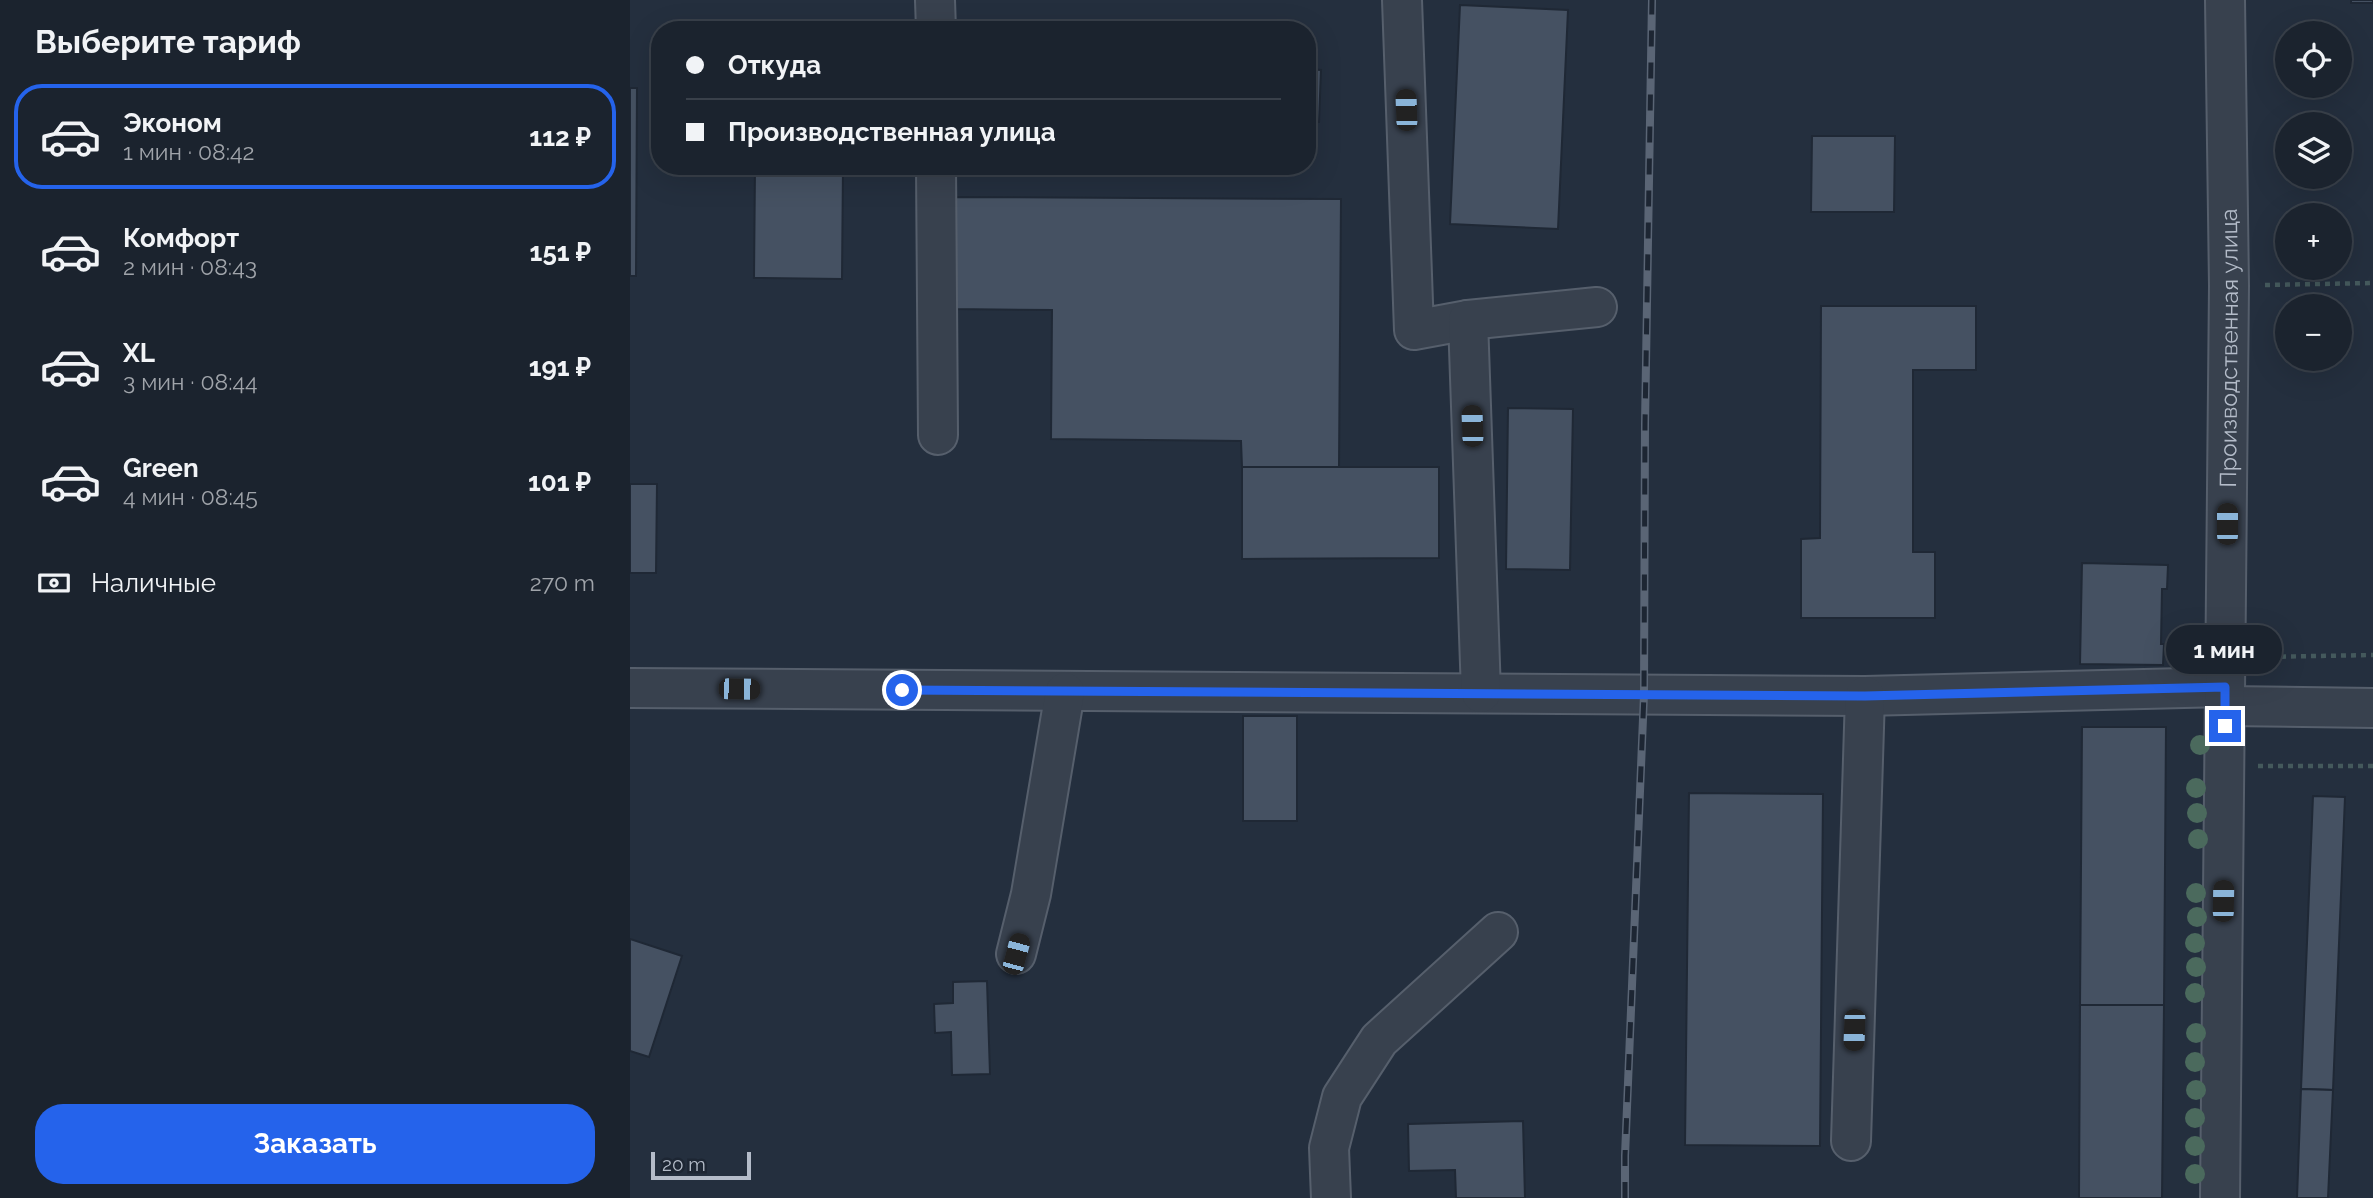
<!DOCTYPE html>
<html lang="ru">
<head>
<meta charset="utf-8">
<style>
	body { margin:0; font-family:Raleway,sans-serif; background:#242b36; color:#f1f3f6; height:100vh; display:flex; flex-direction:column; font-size:26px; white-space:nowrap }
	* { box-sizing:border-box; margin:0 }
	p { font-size:23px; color:#a0a4aa }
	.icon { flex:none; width:38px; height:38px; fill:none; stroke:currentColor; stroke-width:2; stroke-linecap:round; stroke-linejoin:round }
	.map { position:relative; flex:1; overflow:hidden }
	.drawer { display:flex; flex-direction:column; background:#1b232e; width:630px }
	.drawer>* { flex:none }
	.hud { position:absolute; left:21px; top:21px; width:665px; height:154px; border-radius:28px; box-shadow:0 7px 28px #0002,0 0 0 2px #39404a; display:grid; align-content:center; height:154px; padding:0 35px; background:#1b232e }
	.tools { position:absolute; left:1645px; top:21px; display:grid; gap:14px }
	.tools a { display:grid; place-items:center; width:77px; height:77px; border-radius:50%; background:#1b232e; box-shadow:0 7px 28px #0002,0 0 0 2px #39404a; font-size:35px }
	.scale { position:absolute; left:21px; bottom:18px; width:100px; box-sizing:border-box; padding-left:7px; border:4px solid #b4bcc9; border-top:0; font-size:19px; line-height:24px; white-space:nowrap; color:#b4bcc9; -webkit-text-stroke:5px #1d2633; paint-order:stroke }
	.end { position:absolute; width:32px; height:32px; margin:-16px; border:9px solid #2563eb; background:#fff; box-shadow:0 0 0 4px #fff }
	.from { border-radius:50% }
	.bubble { position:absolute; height:49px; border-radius:24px; background:#1b232e; box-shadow:0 7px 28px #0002,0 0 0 2px #39404a; font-size:23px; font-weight:700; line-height:49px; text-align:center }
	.car { position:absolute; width:21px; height:42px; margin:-21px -10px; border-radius:9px; box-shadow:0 0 5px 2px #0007; background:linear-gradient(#222 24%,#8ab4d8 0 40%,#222 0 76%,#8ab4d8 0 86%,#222 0) }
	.hud b { display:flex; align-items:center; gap:24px; height:66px; font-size:26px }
	.hud b+b { border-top:2px solid #39404a }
	.hud i { width:18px; height:18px; background:#f1f3f6 }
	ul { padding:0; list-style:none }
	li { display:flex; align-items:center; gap:21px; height:105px; margin:0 14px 10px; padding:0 21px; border:4px solid transparent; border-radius:28px }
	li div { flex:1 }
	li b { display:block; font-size:26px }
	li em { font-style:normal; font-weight:700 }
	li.current { border-color:#2563eb }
	li>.icon { width:63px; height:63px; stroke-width:1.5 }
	h2 { padding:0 35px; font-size:32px; line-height:84px }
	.pay { display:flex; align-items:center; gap:18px; height:77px; padding:0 35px; font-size:26px }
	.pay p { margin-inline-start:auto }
	.action { display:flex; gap:14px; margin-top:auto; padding:14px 35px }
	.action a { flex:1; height:80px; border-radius:28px; background:#2563eb; color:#fff; font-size:28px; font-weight:700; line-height:80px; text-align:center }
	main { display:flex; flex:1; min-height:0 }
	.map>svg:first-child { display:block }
	.building { fill:#455162; stroke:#1f2835; stroke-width:2 }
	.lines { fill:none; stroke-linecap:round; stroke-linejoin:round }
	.minor-casing { stroke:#565f6c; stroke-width:42 }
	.path { stroke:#44595c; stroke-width:4.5; stroke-dasharray:5 5; stroke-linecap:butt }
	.minor { stroke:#38414e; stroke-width:38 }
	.rail-casing { stroke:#5a6575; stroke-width:8 }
	.rail { stroke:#1d2633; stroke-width:5; stroke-dasharray:16; stroke-linecap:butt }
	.tree { fill:#4b6a5d }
	.route { stroke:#2563eb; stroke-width:9 }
	.labels { text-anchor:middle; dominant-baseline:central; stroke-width:7; stroke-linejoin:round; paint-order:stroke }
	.street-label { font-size:23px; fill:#b4bcc9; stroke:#1d2633 }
</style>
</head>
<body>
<main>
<section class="drawer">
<h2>Выберите тариф</h2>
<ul>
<li class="current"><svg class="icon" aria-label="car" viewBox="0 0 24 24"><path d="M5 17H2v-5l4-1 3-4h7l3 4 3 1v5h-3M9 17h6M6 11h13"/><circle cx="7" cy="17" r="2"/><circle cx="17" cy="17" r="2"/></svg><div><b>Эконом</b><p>1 мин · 08:42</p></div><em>112 ₽</em></li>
<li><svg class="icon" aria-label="car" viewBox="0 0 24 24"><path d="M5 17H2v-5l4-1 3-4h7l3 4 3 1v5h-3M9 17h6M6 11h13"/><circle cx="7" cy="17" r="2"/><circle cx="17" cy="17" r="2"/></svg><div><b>Комфорт</b><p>2 мин · 08:43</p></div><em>151 ₽</em></li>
<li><svg class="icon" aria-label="car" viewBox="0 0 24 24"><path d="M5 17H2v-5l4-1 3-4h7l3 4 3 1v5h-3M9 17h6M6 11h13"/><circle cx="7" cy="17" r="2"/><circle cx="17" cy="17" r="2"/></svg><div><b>XL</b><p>3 мин · 08:44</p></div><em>191 ₽</em></li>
<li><svg class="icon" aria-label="car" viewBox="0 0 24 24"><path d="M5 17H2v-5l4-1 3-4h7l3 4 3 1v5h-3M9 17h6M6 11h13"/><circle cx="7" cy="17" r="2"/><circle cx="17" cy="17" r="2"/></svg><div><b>Green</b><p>4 мин · 08:45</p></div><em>101 ₽</em></li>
</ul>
<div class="pay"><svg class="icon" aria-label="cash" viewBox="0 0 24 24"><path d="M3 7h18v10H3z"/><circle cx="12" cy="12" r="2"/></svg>Наличные<p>270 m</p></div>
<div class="action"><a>Заказать</a></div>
</section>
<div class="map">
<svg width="1743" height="1198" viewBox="0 0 1743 1198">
	<rect width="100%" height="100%" fill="#242f3e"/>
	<g class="building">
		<rect x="1721" y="0" width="22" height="3"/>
		<polygon points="830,5 938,10 928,229 820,224"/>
		<polygon points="677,69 691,70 689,122 677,122"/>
		<polygon points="0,88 7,88 6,276 0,276"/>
		<polygon points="1182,136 1265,136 1264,212 1181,212"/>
		<polygon points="125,166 213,166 212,279 124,278"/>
		<polygon points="321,197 711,199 709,467 612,467 611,441 421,439 422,310 320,309"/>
		<polygon points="1191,306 1346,306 1346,370 1283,370 1283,552 1305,552 1305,618 1171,618 1171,539 1190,538"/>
		<polygon points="878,408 943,409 940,570 876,569"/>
		<polygon points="612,467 809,467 809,558 612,559"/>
		<polygon points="0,484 27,484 26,573 0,573"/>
		<polygon points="1452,563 1538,565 1537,589 1532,589 1531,644 1534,644 1533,665 1450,664"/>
		<rect x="613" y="716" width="54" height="105"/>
		<polygon points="1452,727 1536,727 1534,1005 1450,1005"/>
		<polygon points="1059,793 1193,794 1190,1146 1055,1145"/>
		<polygon points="1683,796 1715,797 1703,1090 1671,1089"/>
		<polygon points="0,939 52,956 19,1057 0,1051"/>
		<polygon points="357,981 360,1074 322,1075 321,1032 305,1033 304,1004 323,1003 323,982"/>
		<polygon points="1450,1005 1534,1005 1532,1198 1449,1198"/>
		<polygon points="1671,1089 1703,1090 1698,1198 1667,1198"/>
		<polygon points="893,1121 895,1198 826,1198 825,1170 779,1171 778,1124"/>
	</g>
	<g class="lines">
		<g class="minor-casing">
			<g id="minor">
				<polyline points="305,0 306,30"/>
				<polyline points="772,0 784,330 838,320"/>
				<polyline points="306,166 308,435"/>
				<polyline points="0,688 1235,696 1595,687"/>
				<polyline points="851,693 838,320 967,307"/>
				<polyline points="1596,706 1743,708"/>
				<polyline points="386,954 401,894 435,692"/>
				<polyline points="1221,1141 1235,696"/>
				<polyline points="701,1198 699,1148 712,1097 749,1040 868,932"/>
				<path id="s1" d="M1590,1198l9,-912 -4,-286"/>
			</g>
		</g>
		<g class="path">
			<polyline points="1635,285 1743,283"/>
			<polyline points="1631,657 1743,655"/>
			<polyline points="1628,766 1743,766"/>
		</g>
		<use href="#minor" class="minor"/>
		<g class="rail-casing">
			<polyline id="rail" points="995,1198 995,1156 1014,694 1015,424 1022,0"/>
		</g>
		<use href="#rail" class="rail"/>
	</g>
	<g class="tree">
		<circle cx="1570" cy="745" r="10"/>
		<circle cx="1566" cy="788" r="10"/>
		<circle cx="1567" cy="813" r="10"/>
		<circle cx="1568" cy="839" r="10"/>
		<circle cx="1566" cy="893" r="10"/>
		<circle cx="1567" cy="917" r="10"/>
		<circle cx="1565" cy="943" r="10"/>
		<circle cx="1566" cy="967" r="10"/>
		<circle cx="1565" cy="993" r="10"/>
		<circle cx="1566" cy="1033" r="10"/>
		<circle cx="1565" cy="1062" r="10"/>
		<circle cx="1566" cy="1090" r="10"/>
		<circle cx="1565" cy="1118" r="10"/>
		<circle cx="1565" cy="1146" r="10"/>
		<circle cx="1565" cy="1174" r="10"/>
	</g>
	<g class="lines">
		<polyline class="route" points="272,690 1235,696 1595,687 1595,726"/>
	</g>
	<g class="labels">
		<g class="street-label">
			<text stroke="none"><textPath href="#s1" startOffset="850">Производственная улица</textPath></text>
		</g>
	</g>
</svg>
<div class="tools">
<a><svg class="icon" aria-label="locate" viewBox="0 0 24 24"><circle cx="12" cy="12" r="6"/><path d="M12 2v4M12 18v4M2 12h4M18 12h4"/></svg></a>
<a><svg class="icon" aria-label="layers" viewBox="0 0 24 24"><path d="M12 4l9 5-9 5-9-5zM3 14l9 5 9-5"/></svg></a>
<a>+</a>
<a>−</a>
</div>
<div class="scale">20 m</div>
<i class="end from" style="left:272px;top:690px"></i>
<i class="end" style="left:1595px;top:726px"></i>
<div class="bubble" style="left:1536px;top:625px;width:116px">1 мин</div>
<i class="car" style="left:776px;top:110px;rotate:358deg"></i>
<i class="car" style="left:842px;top:426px;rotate:358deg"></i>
<i class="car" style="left:1597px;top:524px;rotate:0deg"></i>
<i class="car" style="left:109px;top:689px;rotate:91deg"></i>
<i class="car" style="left:1593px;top:901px;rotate:1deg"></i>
<i class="car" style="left:386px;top:954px;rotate:15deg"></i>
<i class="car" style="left:1224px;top:1030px;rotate:182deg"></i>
<div class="hud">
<b><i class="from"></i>Откуда</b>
<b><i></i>Производственная улица</b>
</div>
</div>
</main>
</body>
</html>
